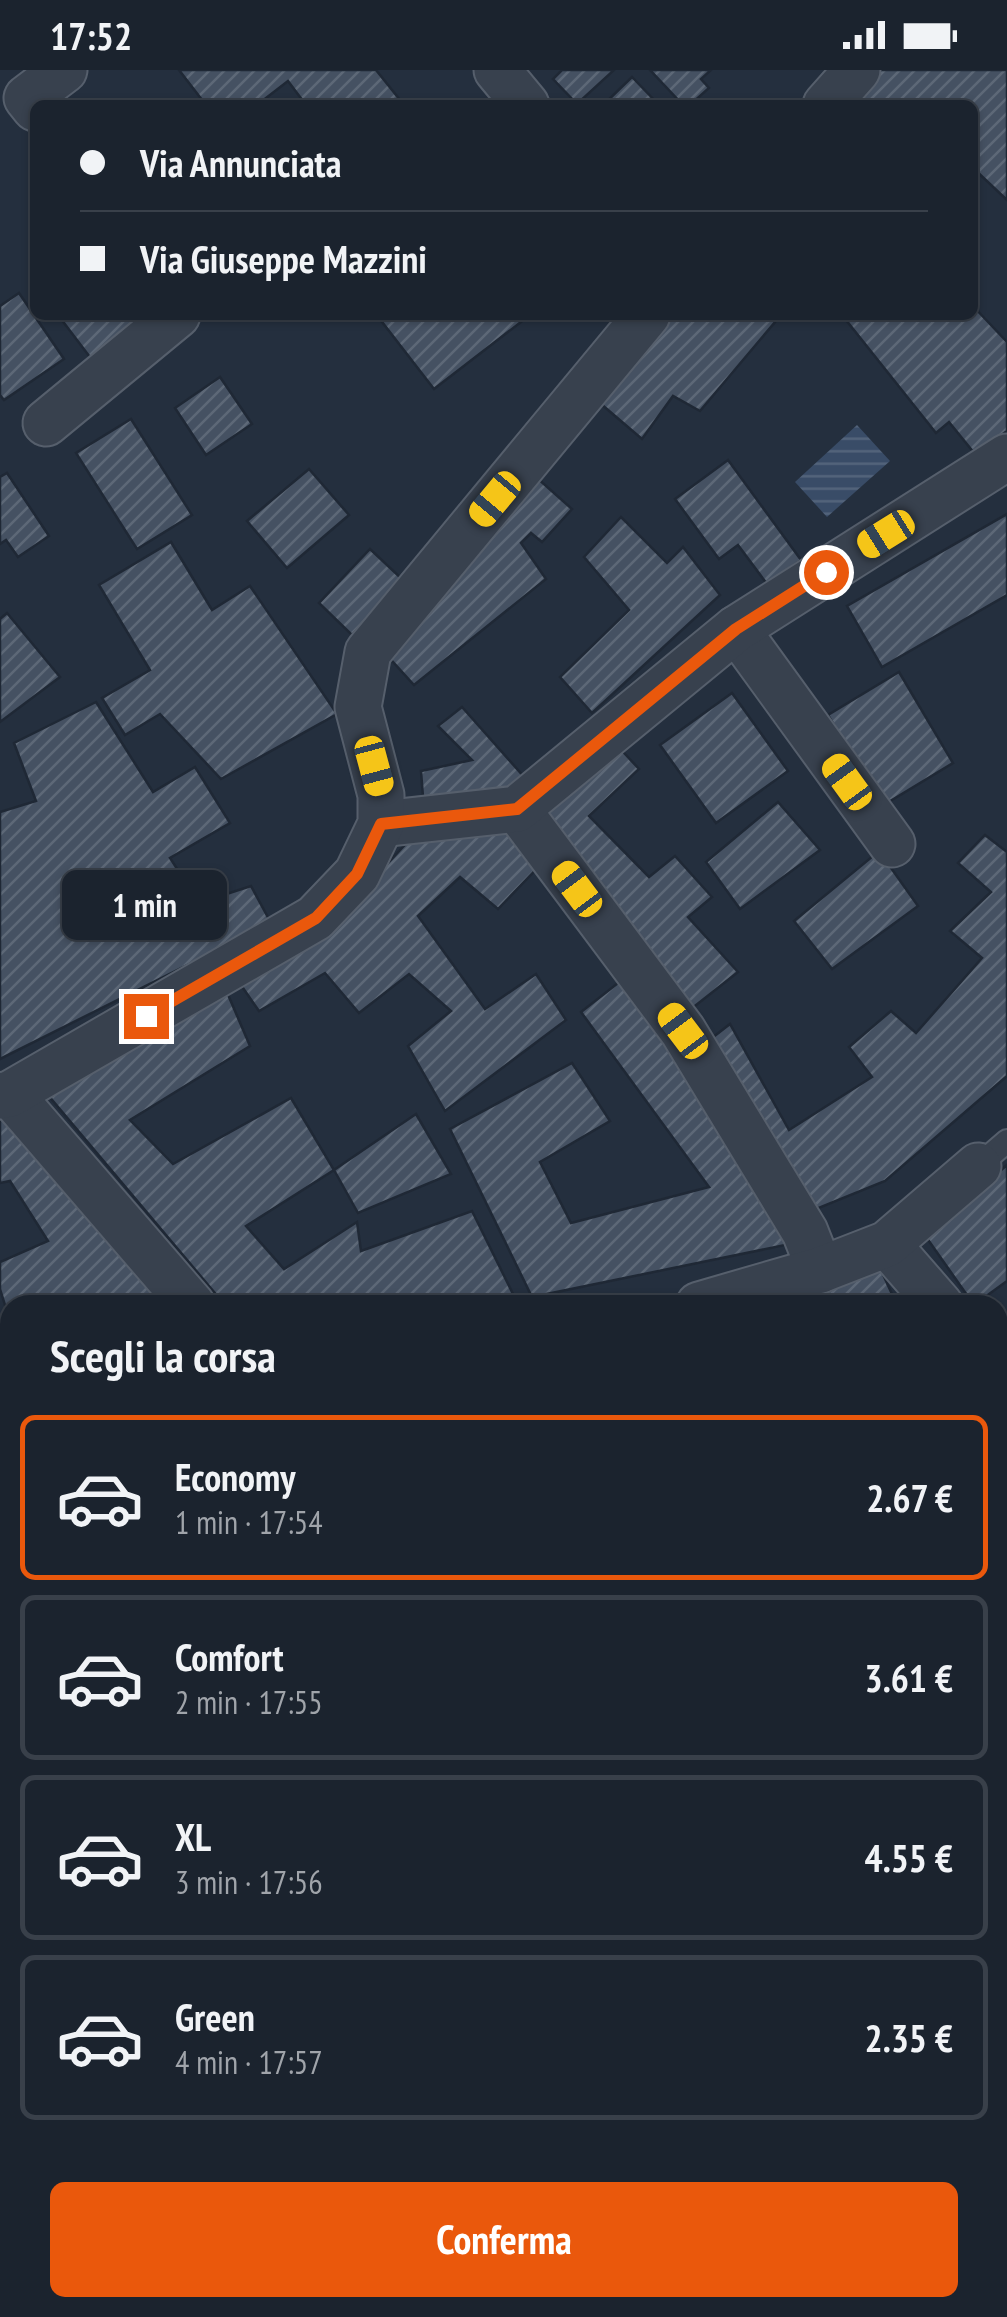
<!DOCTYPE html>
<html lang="it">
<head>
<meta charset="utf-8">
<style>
	body { margin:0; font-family:"PT Sans Narrow",sans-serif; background:#282f3a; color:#f1f3f6; height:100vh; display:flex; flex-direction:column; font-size:38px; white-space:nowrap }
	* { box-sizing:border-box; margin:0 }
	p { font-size:32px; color:#a0a4aa }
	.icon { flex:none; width:55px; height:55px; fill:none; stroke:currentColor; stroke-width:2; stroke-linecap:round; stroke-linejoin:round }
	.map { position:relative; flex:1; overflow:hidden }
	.sheet { position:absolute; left:0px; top:1225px; width:1008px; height:1022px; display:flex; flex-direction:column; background:#1b232e; border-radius:30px 30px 0 0; box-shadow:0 2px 8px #0004,0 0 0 2px #39404a }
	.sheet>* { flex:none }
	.guide { position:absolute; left:30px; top:30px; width:948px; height:220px; border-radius:15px; box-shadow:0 2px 8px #0004,0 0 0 2px #39404a; display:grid; align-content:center; height:220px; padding:0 50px; background:#1b232e }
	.end { position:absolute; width:45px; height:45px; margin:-22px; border:12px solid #ea580c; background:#fff; box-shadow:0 0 0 5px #fff }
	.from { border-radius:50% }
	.bubble { position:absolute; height:70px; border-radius:15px; background:#1b232e; box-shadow:0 2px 8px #0004,0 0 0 2px #39404a; font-size:32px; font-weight:700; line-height:70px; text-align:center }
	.car { position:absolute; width:30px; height:60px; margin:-30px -15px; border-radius:12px; box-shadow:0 0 8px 2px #0007; background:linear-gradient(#f5c518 24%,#345 0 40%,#f5c518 0 76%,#345 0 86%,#f5c518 0) }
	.guide b { display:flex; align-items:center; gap:35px; height:95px; font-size:38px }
	.guide b+b { border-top:2px solid #39404a }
	.guide i { width:25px; height:25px; background:#f1f3f6 }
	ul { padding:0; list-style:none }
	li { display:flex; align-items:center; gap:30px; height:165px; margin:0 20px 15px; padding:0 30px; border:5px solid #39404a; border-radius:15px }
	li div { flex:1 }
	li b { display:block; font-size:38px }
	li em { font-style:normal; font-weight:700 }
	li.on { border-color:#ea580c }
	li>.icon { width:90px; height:90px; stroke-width:1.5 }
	h2 { padding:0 50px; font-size:45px; line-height:120px }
	.button { display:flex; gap:20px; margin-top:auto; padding:20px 50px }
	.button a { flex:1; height:115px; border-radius:15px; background:#ea580c; color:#fff; font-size:40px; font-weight:700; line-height:115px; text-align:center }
	.status { display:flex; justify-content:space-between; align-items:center; height:70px; padding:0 50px; background:#1b232e; direction:ltr }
	.status svg { height:28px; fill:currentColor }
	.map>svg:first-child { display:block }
	.water { fill:url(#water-rules) }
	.building { fill:url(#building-hatch); stroke:#1f2835; stroke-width:2.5 }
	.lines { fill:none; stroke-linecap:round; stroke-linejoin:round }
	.lane-casing { stroke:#565f6c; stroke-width:26 }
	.street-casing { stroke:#565f6c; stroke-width:49 }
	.secondary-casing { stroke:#565f6c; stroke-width:59 }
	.lane { stroke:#38414e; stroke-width:22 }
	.street { stroke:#38414e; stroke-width:45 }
	.secondary { stroke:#465061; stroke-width:55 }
	.route { stroke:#ea580c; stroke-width:12 }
</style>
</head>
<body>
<div class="status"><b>17:52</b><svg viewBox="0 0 49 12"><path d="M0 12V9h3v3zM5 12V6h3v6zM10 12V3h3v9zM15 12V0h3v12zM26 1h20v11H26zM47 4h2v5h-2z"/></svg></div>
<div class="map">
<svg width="1007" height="2247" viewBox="0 0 1007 2247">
	<defs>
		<pattern id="water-rules" width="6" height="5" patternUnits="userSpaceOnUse" patternTransform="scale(2.5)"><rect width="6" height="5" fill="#394c67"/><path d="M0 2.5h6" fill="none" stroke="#53647b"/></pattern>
		<pattern id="building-hatch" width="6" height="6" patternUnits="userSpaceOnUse" patternTransform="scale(2.5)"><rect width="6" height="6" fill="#455162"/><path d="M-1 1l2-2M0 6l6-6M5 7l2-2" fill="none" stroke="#5d6877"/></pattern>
	</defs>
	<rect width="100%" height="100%" fill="#242f3e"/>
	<polygon class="water" points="857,355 890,391 827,447 795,412"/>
	<g class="building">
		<polygon points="179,0 376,0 404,35 306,35 288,11 257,35 206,35"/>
		<polygon points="562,0 614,0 577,34 553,9"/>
		<polygon points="650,0 711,0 701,9 709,18 690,35 683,35"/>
		<polygon points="877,0 1007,0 1007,130 972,97 972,35 847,35"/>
		<polygon points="632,7 659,35 603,35"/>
		<polygon points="19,223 64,289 4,330 0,325 0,236"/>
		<polygon points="972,235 1007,272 1007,361 975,384 949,352 936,363 842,245 972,245"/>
		<polygon points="58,245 139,245 150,260 99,299"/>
		<polygon points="383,245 530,245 434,319 379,248"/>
		<polygon points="666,245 781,245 700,341 673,326 642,369 594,328"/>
		<polygon points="220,307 252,354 206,385 175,338"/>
		<polygon points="131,349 192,445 137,479 76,383"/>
		<polygon points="728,390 801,490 767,514 738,475 719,489 675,429"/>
		<polygon points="309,399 349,445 287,498 247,451"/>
		<polygon points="527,399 572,439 542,472 531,463 521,473 546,509 414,615 384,582"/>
		<polygon points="7,403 49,466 18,487 6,470 0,474 0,407"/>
		<polygon points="1007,444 1007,525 882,597 847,536"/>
		<polygon points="621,447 667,493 683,477 720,525 592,643 560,607 629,540 584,487"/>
		<polygon points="171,472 212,540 250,516 337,644 221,709 160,644 125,665 102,628 150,600 99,515"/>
		<polygon points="370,479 403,510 352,565 319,533"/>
		<polygon points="7,543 60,607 0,652 0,549"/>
		<polygon points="899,602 953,693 882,736 828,645"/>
		<polygon points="732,623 788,701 716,753 660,675"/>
		<polygon points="96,632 153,722 195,697 230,753 170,788 199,833 251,816 271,853 0,989 0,742 36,731 14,673"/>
		<polygon points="462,637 525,708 512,721 423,727 421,701 472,690 438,656"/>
		<polygon points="613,671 639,699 589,746 649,807 675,786 712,827 688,847 738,902 686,943 533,748"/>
		<polygon points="778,732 820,780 740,839 706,792"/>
		<polygon points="519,758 546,789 498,839 460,807 418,846 485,939 536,904 566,950 445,1041 408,976 451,941 409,904 359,943 325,903 259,941 236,908 340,845 414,765"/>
		<polygon points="985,765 1007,782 1007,1006 885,1111 804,1144 703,975 730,954 789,1060 872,1007 849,977 891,941 916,963 982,888 950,861 991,822 958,793"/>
		<polygon points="879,781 918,836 832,899 794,851"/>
		<polygon points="627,906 795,1173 532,1227 450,1059 572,993 610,1051 540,1092 571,1153 709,1117 581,942"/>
		<polygon points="223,913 250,976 130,1050 173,1094 291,1028 334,1100 246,1156 284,1199 357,1152 361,1181 472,1141 516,1230 495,1235 225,1235 48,1025"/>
		<polygon points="0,1041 175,1235 10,1235 10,1251 0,1219 0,1192 48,1171 10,1111 0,1113"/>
		<polygon points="416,1044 451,1104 358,1143 334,1100"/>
		<polygon points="1007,1095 1007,1211 974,1235 924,1164"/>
		<polygon points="880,1198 897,1235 794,1235 790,1226"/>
		<polygon points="10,1343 10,1434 0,1439 0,1347"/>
		<polygon points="0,1534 10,1554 10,1565 0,1571"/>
		<polygon points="10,1652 10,1814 0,1820 0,1658"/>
		<polygon points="1007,2096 1007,2152 998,2153 998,2097"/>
		<polygon points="35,2238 127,2238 111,2247 40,2247"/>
		<polygon points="236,2238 259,2238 264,2247 220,2247"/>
		<polygon points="317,2238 362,2238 346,2247 322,2247"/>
	</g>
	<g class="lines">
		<g class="lane-casing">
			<g id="lane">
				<polyline points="978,1096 1007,1071"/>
				<polyline points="0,1507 10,1528"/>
			</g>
		</g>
		<g class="street-casing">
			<g id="street">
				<polyline points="497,0 526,35"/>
				<polyline points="826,35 857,0"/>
				<polyline points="35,38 27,28 64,0"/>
				<polyline points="46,353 177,245"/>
				<polyline points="736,559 892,774"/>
				<polyline points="517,739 683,961 805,1162 820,1200"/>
				<polyline points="381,754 517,739 736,559 1007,387"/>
				<polyline points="10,1024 192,1235"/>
				<polyline points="0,1026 10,1024 315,848 357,804 381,754 381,725 358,637 368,582 647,245"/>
				<polyline points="887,1174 940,1235"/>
				<polyline points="699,1235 820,1200 887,1174 978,1096"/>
				<polyline points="998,1296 1007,1304"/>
				<polyline points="0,1473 10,1469"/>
				<polyline points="969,2247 1007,2235"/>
			</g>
		</g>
		<g class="secondary-casing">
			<g id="secondary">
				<polyline points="998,2011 1007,2011"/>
				<polyline points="0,2074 10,2073"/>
			</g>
		</g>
		<use href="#lane" class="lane"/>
		<use href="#street" class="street"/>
		<use href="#secondary" class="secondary"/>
	</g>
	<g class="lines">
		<polyline class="route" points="146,946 316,848 357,804 381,754 517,739 736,559 826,502"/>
	</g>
</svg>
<i class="end from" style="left:826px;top:502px"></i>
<i class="end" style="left:146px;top:946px"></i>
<div class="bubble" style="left:62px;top:800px;width:165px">1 min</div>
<i class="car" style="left:495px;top:429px;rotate:220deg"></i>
<i class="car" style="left:886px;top:464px;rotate:238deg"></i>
<i class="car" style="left:374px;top:696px;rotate:165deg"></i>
<i class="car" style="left:847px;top:712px;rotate:324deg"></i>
<i class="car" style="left:577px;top:819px;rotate:323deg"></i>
<i class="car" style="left:683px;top:961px;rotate:323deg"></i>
<div class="guide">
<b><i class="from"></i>Via Annunciata</b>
<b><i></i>Via Giuseppe Mazzini</b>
</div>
<section class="sheet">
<h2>Scegli la corsa</h2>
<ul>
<li class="on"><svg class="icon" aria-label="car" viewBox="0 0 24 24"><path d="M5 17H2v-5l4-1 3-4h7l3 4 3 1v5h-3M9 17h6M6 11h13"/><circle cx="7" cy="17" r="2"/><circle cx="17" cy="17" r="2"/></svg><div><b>Economy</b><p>1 min · 17:54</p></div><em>2.67 €</em></li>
<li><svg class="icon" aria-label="car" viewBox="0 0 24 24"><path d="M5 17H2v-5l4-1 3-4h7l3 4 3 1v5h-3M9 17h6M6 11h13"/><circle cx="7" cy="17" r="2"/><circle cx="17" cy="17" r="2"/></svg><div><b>Comfort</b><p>2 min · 17:55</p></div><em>3.61 €</em></li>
<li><svg class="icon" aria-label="car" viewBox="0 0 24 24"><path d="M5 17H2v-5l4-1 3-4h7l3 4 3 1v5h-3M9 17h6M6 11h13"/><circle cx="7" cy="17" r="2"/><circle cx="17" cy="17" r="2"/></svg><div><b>XL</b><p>3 min · 17:56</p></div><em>4.55 €</em></li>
<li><svg class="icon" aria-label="car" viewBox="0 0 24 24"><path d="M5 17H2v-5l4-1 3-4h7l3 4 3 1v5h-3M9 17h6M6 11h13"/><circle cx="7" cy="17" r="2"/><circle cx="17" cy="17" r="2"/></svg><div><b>Green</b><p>4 min · 17:57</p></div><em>2.35 €</em></li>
</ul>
<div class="button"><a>Conferma</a></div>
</section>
</div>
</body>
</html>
